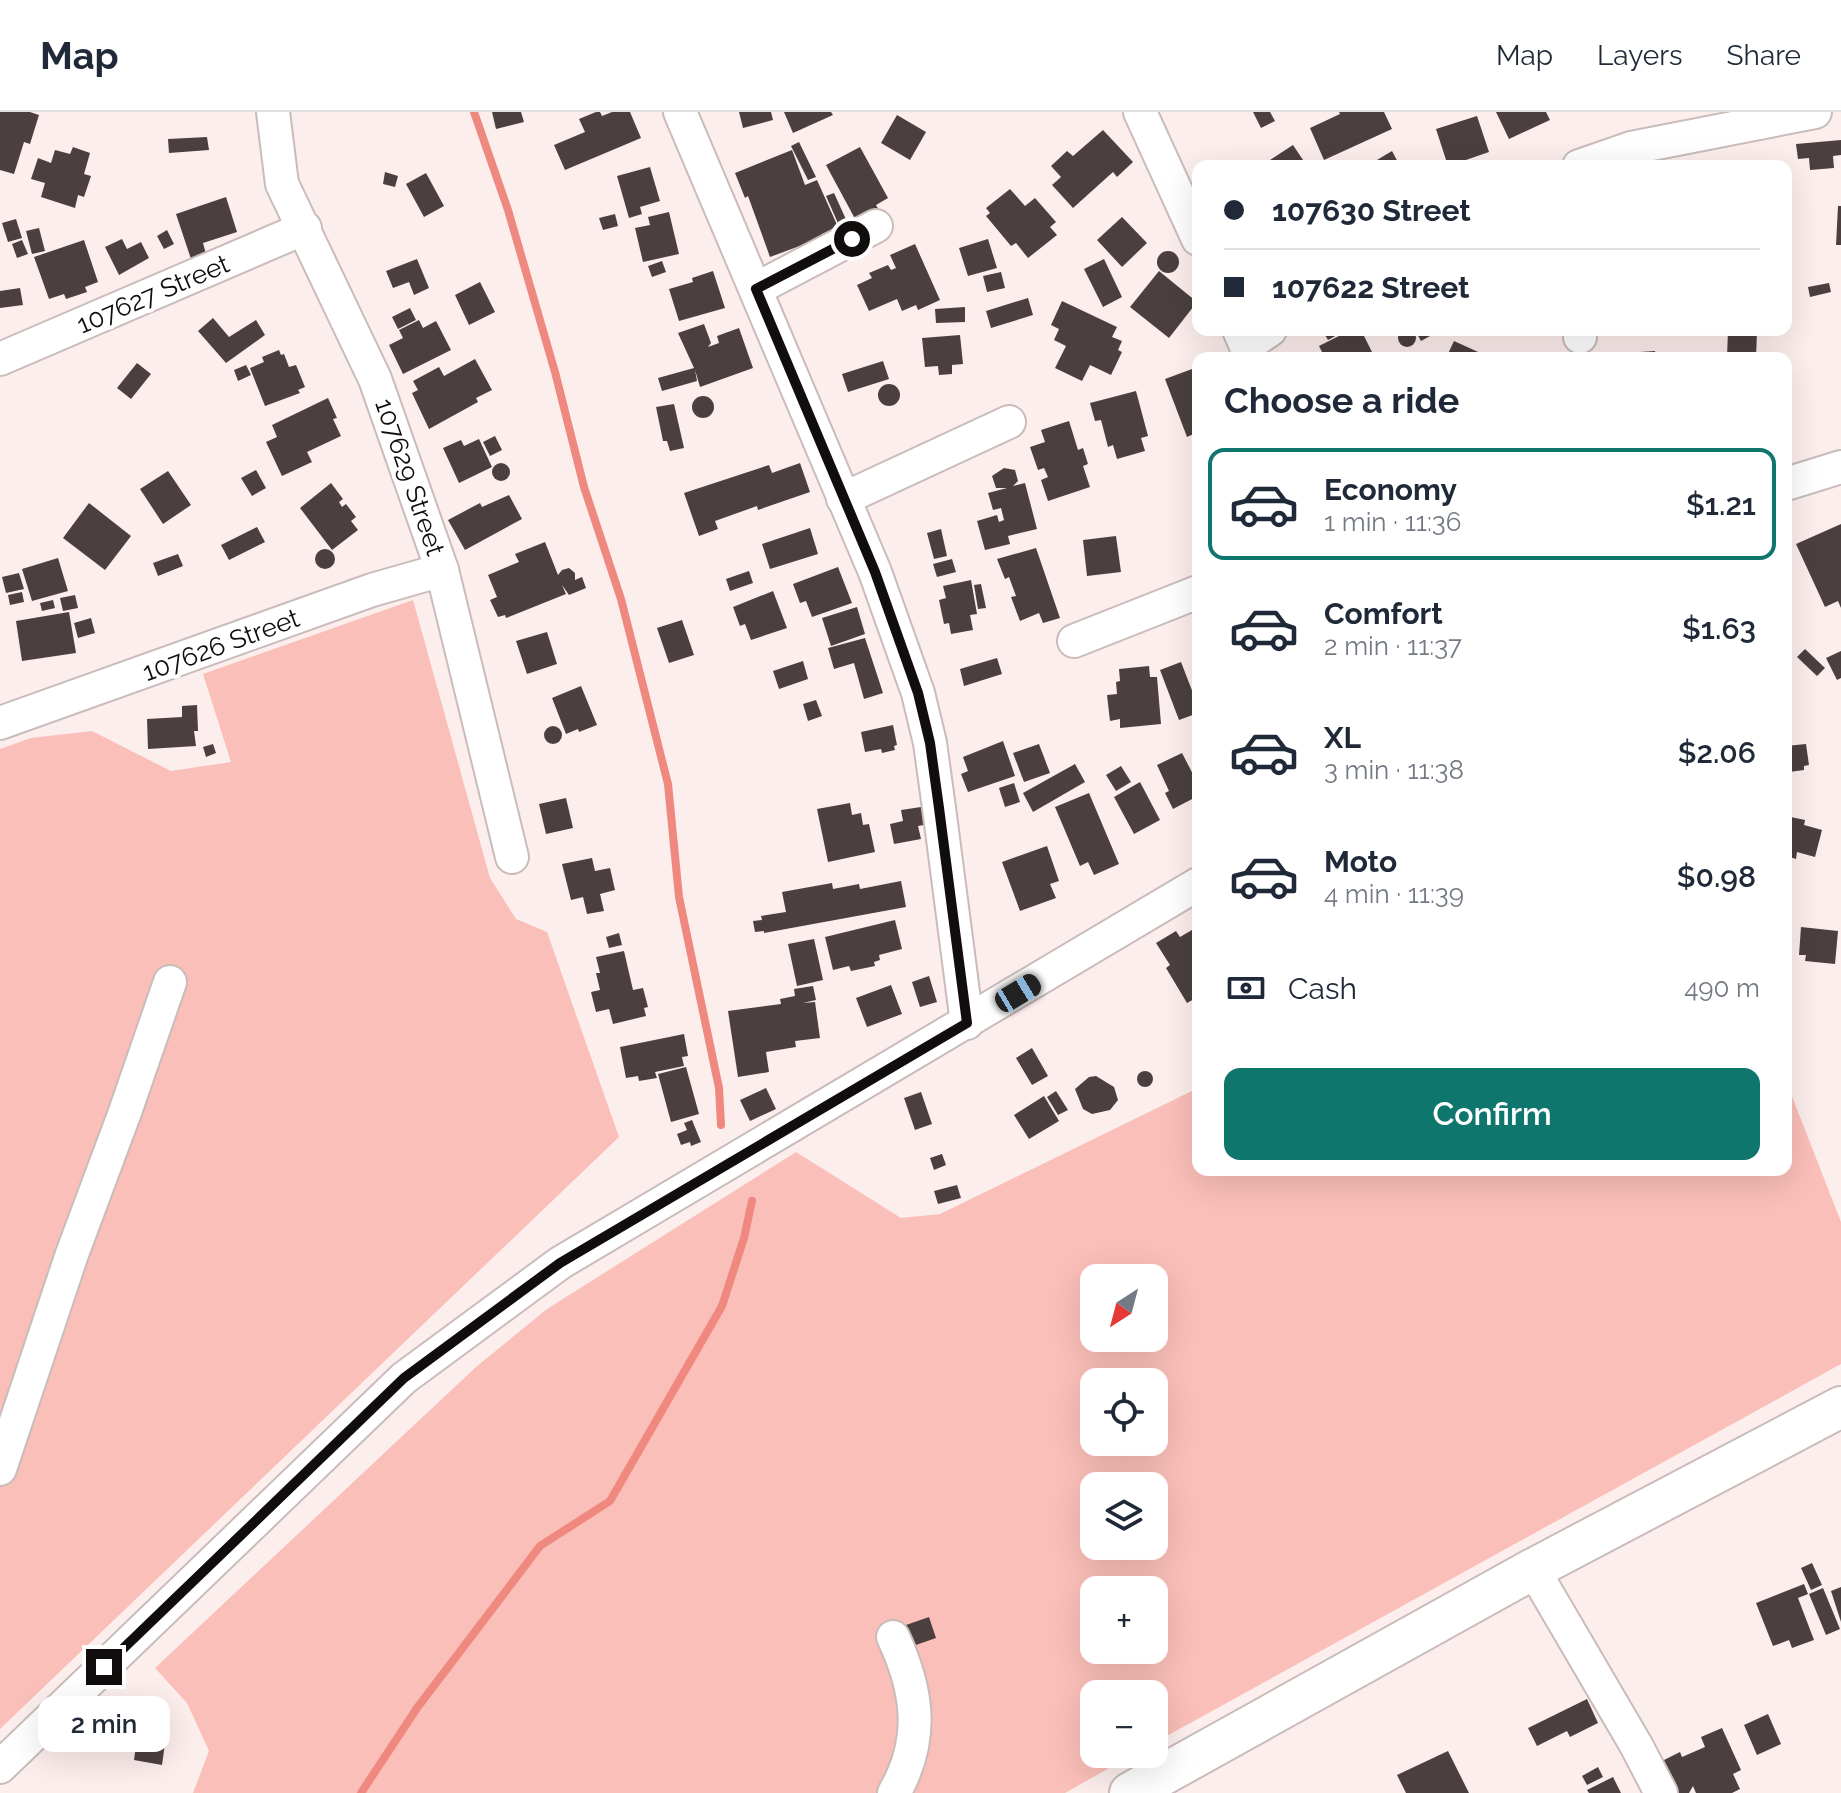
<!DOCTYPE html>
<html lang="en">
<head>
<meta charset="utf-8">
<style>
	body { margin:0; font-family:Raleway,sans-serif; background:#f6f6f7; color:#1f2937; height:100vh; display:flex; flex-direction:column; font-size:30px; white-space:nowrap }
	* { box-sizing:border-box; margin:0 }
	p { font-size:26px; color:#747a83 }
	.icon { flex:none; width:44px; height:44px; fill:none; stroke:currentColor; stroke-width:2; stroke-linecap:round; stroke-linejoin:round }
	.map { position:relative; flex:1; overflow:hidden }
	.details { position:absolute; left:1192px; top:240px; width:600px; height:824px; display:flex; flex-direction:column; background:#fff; border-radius:16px; box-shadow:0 8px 32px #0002 }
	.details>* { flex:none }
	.top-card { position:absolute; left:1192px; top:48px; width:600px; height:176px; border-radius:16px; box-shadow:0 8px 32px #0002; display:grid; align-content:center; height:176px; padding:0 32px; background:#fff }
	.needle { width:52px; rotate:216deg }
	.fabs { position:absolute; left:1080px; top:1152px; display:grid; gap:16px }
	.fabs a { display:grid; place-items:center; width:88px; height:88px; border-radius:16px; background:#fff; box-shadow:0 8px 32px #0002; font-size:40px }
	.end { position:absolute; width:36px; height:36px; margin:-18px; border:10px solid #110d0d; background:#fff; box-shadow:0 0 0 4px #fff }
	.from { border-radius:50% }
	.bubble { position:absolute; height:56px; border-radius:16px; background:#fff; box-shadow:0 8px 32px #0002; font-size:26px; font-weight:600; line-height:56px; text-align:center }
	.car { position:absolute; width:24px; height:48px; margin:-24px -12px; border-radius:10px; box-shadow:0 0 6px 2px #0007; background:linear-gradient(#222 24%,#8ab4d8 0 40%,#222 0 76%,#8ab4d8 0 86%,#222 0) }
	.top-card b { display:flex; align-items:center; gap:28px; height:76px; font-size:30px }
	.top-card b+b { border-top:2px solid #e0e1e3 }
	.top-card i { width:20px; height:20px; background:#1f2937 }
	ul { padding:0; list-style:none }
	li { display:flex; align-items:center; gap:24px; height:112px; margin:0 16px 12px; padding:0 16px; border:4px solid transparent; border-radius:16px }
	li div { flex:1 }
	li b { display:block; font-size:30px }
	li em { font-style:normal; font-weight:600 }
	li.active { border-color:#0f766e }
	li>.icon { width:72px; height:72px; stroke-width:1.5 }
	h2 { padding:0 32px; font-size:36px; line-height:96px }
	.pay { display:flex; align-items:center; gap:20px; height:88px; padding:0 32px; font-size:30px }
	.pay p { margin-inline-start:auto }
	.primary-button { display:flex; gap:16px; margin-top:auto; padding:16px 32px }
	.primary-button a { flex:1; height:92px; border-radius:16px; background:#0f766e; color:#fff; font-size:32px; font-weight:600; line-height:92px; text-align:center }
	header { display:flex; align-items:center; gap:48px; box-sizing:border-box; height:112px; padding:0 40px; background:#fff; border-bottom:2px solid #e0e1e3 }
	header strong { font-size:38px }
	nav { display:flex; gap:44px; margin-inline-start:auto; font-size:28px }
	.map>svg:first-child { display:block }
	.green { fill:#fabfb8; fill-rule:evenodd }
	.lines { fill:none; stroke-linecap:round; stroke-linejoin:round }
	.stream { stroke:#ef897f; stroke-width:8 }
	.building { fill:#4b403f }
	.minor-casing { stroke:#c9bcba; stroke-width:36 }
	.major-casing { stroke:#c9bcba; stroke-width:44 }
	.minor { stroke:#fff; stroke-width:32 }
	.major { stroke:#fff; stroke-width:40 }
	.route { stroke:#110d0d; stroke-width:10 }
	.labels { text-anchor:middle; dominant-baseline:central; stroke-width:8; stroke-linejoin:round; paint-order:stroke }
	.street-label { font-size:26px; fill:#110d0d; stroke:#fff }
</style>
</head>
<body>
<header>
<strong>Map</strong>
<nav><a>Map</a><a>Layers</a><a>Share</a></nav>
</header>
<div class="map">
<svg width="1841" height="1681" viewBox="0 0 1841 1681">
	<rect width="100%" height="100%" fill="#fceeed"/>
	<g class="green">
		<polygon points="413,488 490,766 516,807 547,820 619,1025 0,1617 0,637 31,626 92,619 171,659 231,650 203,562"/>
		<path d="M1786,969l55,141v142l-687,379v-49h-60v60h40l-69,39h-872l16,-42 -22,-48 -32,-35 321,-301 71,-58 249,-157 105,66 39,-4 258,-126v82h588zM1094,1166h60v60h-60zM1094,1270h60v60h-60zM1094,1374h60v60h-60zM1094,1478h60v60h-60z"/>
	</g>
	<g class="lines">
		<g class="stream">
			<polyline points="474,0 508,98 555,260 584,375 621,487 668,672 679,785 719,976 721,1013"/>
			<polyline points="361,1681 417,1596 540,1434 610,1389 722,1194 744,1126 752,1089"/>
		</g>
	</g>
	<g class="building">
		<polygon points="0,0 30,0 39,3 30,32 24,30 14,62 0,58"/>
		<polygon points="492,0 521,0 524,10 496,17"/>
		<polygon points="596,0 600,0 602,4 612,0 630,0 641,26 565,58 554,33 585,20 579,7"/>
		<polygon points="739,0 771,0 773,8 743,16"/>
		<polygon points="784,0 831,0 833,3 793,21"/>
		<polygon points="1253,0 1270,0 1275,9 1261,16"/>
		<polygon points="1339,0 1384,0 1392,17 1324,48 1310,16 1340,2"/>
		<polygon points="1496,0 1546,0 1550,8 1509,27"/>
		<polygon points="897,3 926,20 910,48 881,31"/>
		<polygon points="1477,4 1489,40 1463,49 1465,54 1448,54 1436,17"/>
		<polygon points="1103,18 1133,50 1117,65 1113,60 1073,96 1052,73 1061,65 1051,54 1067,39 1073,44"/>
		<polygon points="207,25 209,38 169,41 168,27"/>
		<polygon points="1841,28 1841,43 1833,44 1834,56 1810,58 1809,46 1798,47 1796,32"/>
		<polygon points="799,30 816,65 808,68 791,34"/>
		<polygon points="1293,33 1307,54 1261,54"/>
		<polygon points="73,35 90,41 84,62 91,64 84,85 78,83 75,96 41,85 45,71 31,67 38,46 51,51 55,38 70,42"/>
		<polygon points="860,35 888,86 876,93 882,104 860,116 826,53"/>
		<polygon points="792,38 805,73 817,68 838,115 822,122 824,125 770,145 748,84 745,86 735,61"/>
		<polygon points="1392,39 1400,54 1360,54 1370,48 1372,51"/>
		<polygon points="650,55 660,89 640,95 642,102 629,106 617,64"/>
		<polygon points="385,60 398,64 395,75 383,72"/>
		<polygon points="426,61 444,94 424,105 406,72"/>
		<polygon points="1010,77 1025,94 1035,86 1056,110 1050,115 1057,123 1028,146 1016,131 1011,134 986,104 990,101 986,96"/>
		<polygon points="834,81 849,114 841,118 826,84"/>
		<polygon points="226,85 237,120 203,131 206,142 191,147 176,102"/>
		<polygon points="1838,94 1841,94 1841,133 1836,133"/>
		<polygon points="669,100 679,142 643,150 635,116 650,113 648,105"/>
		<polygon points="615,102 618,114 603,118 599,106"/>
		<polygon points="1122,105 1147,131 1122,155 1097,128"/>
		<polygon points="16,107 22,126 8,130 2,111"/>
		<polygon points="39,116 45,139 32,142 26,119"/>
		<polygon points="167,118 174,132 164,137 157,124"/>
		<polygon points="122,127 127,137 141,130 149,146 119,163 105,135"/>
		<polygon points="988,127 997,156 968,164 959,136"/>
		<polygon points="22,128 28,142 17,146 12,132"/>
		<polygon points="84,128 98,170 85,175 87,180 66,187 64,182 49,187 34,145"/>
		<polygon points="915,132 940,188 918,198 916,193 902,199 897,187 869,199 857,173 872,166 869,161 888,153 891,158 896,156 890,143"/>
		<circle cx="1168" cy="150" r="11"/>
		<polygon points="417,147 429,176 414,183 409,170 393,176 386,159"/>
		<polygon points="1104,147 1122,185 1103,195 1084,157"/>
		<polygon points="662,149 666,160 652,165 648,154"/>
		<polygon points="713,159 725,196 679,209 669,177 693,170 692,166"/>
		<polygon points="1159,159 1197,190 1169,226 1130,195"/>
		<polygon points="1001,160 1005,176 987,180 983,164"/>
		<polygon points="480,170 495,200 469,213 455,183"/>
		<polygon points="1829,171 1831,180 1810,185 1808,175"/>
		<polygon points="20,176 23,193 0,196 0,179"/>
		<polygon points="1028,186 1033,203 991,216 986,199"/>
		<polygon points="1062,189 1117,215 1112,225 1122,229 1118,238 1122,240 1111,263 1090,253 1082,269 1055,256 1066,234 1054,228 1059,217 1051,213"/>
		<polygon points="965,195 965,210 936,211 935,197"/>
		<polygon points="410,196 416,208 398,217 392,205"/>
		<polygon points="213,206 229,225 256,208 265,223 226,251 198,219"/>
		<polygon points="419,208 423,216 436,209 451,238 403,262 389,233 403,226 399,218"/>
		<polygon points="704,212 711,231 708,235 719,231 717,224 739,216 753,256 700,275 695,258 697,269 662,279 658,266 694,256 678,221"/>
		<circle cx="1407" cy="226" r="9"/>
		<polygon points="1322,218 1346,218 1328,228"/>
		<polygon points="1351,218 1361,218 1375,246 1325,246 1319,234"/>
		<polygon points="1415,218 1441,218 1421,229"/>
		<polygon points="1728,218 1757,219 1756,246 1727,246"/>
		<polygon points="960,223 963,252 952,253 952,262 939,263 938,254 925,255 922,226"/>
		<polygon points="1454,229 1487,244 1486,246 1446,246"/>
		<polygon points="279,238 281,243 284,242 289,255 296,253 305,275 298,278 300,281 265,294 250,256 264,250 262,245"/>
		<polygon points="1655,239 1656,246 1594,246 1594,243"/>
		<polygon points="475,247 492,278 476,286 478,290 429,317 412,281 418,278 413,269 439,255 444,264"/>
		<polygon points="883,249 889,267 848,280 842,262"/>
		<polygon points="137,251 151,262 131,287 117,276"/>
		<polygon points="246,253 251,263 238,269 234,258"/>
		<polygon points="1192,257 1198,272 1198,320 1187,325 1165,267"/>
		<circle cx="889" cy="283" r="11"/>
		<polygon points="1136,279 1148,324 1141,326 1145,339 1117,347 1113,333 1108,335 1101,308 1095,309 1090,291"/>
		<circle cx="703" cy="295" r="11"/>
		<polygon points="328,286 337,306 333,307 341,324 307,340 312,350 282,364 266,330 277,325 272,313"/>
		<polygon points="674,292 684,336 670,339 667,329 663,329 656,295"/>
		<polygon points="1069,309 1078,338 1083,336 1088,352 1083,354 1090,375 1048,389 1041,368 1048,365 1044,356 1038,358 1030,335 1045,330 1041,318"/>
		<polygon points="495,324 502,338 490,344 483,330"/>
		<polygon points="479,327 492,355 459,371 443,336 461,328 464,334"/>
		<polygon points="800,351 810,380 758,398 757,394 715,409 718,417 699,424 684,381 769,353 772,361"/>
		<circle cx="501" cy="360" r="9"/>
		<polygon points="1004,356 1015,358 1018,369 1013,374 1025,371 1037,417 1008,424 1010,432 985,438 977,409 997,403 999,410 1004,408 1001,396 993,398 988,381 1007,376 996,376 992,364"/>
		<polygon points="256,358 266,376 252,384 241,366"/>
		<polygon points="168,359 191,393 163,412 140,377"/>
		<polygon points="331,371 343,387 339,390 342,395 346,392 356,405 351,409 358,418 332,438 300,396"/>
		<polygon points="509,383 522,407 465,438 448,408 480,391 482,395"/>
		<polygon points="89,391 131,424 105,458 63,426"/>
		<polygon points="1841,412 1841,496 1838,489 1825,495 1796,432"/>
		<polygon points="257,415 265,430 229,448 221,433"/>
		<polygon points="810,416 818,442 770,457 762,432"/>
		<polygon points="941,417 947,444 934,447 927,421"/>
		<polygon points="1116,424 1121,460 1087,464 1083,428"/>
		<polygon points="545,430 558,463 562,458 569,456 575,461 575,468 582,465 586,476 569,483 562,473 566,482 506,506 505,503 498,505 490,488 497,485 488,463 519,450 515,442"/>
		<polygon points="1036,436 1060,506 1043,511 1039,501 1020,509 1011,485 1016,484 1009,465 1005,467 997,447"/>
		<circle cx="325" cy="447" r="10"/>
		<polygon points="178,442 183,454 158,464 153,451"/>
		<polygon points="58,446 68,479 32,489 22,457"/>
		<polygon points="952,447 956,460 937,465 933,452"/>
		<polygon points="838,455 852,491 812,505 806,489 800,491 793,472"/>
		<polygon points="749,459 753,471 730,479 726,467"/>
		<polygon points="19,461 24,477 6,481 2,465"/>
		<polygon points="971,468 977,502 970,503 973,518 951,522 949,511 944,512 939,488 946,486 943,474"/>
		<polygon points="981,472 986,496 978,497 974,473"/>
		<polygon points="773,479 787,516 751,528 745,512 740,514 733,495"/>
		<polygon points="22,480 24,490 10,493 8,483"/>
		<polygon points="75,483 78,496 63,499 60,486"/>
		<polygon points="53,488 55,496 42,499 40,491"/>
		<polygon points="857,495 865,522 831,534 822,506"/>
		<polygon points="69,500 76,541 22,549 16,509"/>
		<polygon points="91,506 95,521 78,526 74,511"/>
		<polygon points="682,508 694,543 669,551 657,516"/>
		<polygon points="547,520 557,552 527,562 516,529"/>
		<polygon points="865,526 883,581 864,587 854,551 834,557 828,536"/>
		<polygon points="1805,537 1825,556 1817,564 1797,545"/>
		<polygon points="1841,539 1841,566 1837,568 1826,546"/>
		<polygon points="997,546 1002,562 964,574 960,557"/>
		<polygon points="803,549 808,567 779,577 773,559"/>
		<polygon points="1181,550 1198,594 1198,601 1179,608 1160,558"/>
		<polygon points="1149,554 1150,565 1157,565 1161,612 1120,616 1120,607 1110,609 1107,583 1117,582 1116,570 1120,569 1119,557"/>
		<polygon points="581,574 597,613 579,620 578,617 566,622 552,586"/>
		<polygon points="816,588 822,604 808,609 803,592"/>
		<polygon points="197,593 198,619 194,619 196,634 148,637 147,607 182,605 182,594"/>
		<polygon points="893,613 897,633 894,634 895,638 882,641 881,637 865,640 861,620"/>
		<circle cx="553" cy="623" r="9"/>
		<polygon points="1003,629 1015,664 968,680 961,662 968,659 963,645"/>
		<polygon points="213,632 216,641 206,645 203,635"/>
		<polygon points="1039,632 1050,661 1024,670 1013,641"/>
		<polygon points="1806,632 1809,653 1804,654 1804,658 1789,660 1786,634"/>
		<polygon points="1182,641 1198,672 1198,684 1173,697 1165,681 1169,679 1157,653"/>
		<polygon points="1075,652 1085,670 1033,700 1023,681"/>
		<polygon points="1121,654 1131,670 1116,679 1106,663"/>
		<polygon points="1140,670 1160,708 1134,722 1114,685"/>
		<polygon points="1014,671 1020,690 1005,695 999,676"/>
		<polygon points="1089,681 1119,752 1094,763 1088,750 1080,754 1055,695"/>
		<polygon points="566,686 573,716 546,722 539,692"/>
		<polygon points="850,691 852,703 861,701 863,713 869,712 875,740 828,750 817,697"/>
		<polygon points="921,695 924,713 918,714 921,727 894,732 890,712 903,709 901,698"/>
		<polygon points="1786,704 1805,708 1804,713 1822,718 1815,745 1797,740 1796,747 1786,744"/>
		<polygon points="1047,734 1059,769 1050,772 1056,786 1020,799 1002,750"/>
		<polygon points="592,746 595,759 610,756 615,778 600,782 604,799 587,802 583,785 571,788 562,752"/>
		<polygon points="901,769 906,795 764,821 764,819 755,820 753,809 762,808 761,804 786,800 782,780 832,771 833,777 859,772 860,777"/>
		<polygon points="895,808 902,837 879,843 880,848 874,850 875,854 851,859 849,854 833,858 825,825"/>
		<polygon points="1801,815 1838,819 1835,852 1805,849 1806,843 1799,843"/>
		<polygon points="1192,818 1198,828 1198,889 1196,886 1187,891 1166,856 1170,853 1156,831 1176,819 1180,825"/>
		<polygon points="619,821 622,833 609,836 606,825"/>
		<polygon points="814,827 823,868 797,874 788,832"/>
		<polygon points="624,839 633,878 643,876 648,895 644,896 646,904 613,912 609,897 596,900 591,880 600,878 596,861 600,861 596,845"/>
		<polygon points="929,864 937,890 920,895 912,870"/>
		<polygon points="891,873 902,902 867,915 856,886"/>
		<polygon points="813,874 816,888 803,891 815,890 820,926 795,929 796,935 766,940 769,960 738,965 728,899 781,892 780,887 795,884 794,877"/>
		<polygon points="684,922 688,944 682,945 684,954 655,960 657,966 639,969 638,964 626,966 620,935"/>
		<polygon points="1032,936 1048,964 1032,973 1016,946"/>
		<polygon points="686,955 699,1002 671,1010 658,962"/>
		<circle cx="1145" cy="967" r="8"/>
		<polygon points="1096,964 1114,975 1118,988 1110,998 1092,1002 1083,997 1075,977 1089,965"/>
		<polygon points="766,976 776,997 750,1009 740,988"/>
		<polygon points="1056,979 1068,998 1058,1003 1047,985"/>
		<polygon points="921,980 932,1012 915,1018 904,986"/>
		<polygon points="1044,984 1059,1009 1029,1027 1014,1003"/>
		<polygon points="692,1008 701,1030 691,1034 690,1030 681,1033 677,1022 687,1018 684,1011"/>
		<polygon points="942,1042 946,1053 934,1058 930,1046"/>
		<polygon points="957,1073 961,1086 938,1092 934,1079"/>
		<polygon points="1812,1451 1822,1473 1811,1478 1801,1456"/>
		<polygon points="1804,1472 1808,1482 1798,1486 1814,1528 1792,1536 1789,1528 1773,1534 1756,1491"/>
		<polygon points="1841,1475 1841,1510 1831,1479"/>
		<polygon points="1823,1476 1840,1517 1826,1523 1809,1482"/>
		<polygon points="929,1505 936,1526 913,1534 906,1513"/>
		<polygon points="1587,1587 1598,1611 1570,1625 1567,1619 1537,1634 1528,1616"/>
		<polygon points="1768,1602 1781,1632 1757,1643 1744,1613"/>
		<polygon points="139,1613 167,1617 162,1653 134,1648"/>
		<polygon points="1722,1616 1741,1658 1733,1662 1740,1677 1732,1681 1696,1681 1693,1674 1689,1681 1672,1681 1658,1651 1680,1640 1682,1645 1705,1635 1701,1625"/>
		<polygon points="1448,1639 1469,1681 1406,1681 1397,1663"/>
		<polygon points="1598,1655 1603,1665 1587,1673 1582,1664"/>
		<polygon points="1613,1665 1621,1681 1589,1681 1587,1678"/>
	</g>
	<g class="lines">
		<g class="minor-casing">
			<g id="minor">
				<polyline points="273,0 282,72 375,267 442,458 512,745"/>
				<polyline points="680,0 875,460 918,581 930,631 939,696 967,911"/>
				<polyline points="1140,0 1198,127"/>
				<polyline points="1579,54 1631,36 1815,0"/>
				<polyline points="756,177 876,114"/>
				<polyline points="1239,218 1251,246"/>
				<polyline points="1580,218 1580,225"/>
				<polyline points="1246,234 1270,218"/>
				<polyline points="0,247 305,116"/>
				<polyline points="1786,372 1841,355"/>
				<polyline points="843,387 1009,310"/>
				<polyline points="1074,529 1198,480"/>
				<polyline points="0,611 372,478 442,458"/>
				<polyline points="0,1357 72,1142 125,1000 170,870"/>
				<polyline points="1533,1457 1636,1633 1661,1681"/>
				<path d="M893,1525c25,53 32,103 1,156"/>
				<polyline points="0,1655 404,1266 560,1151 1198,772"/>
			</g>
		</g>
		<g class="major-casing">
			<polyline id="major" points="1130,1681 1533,1457 1841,1295"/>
		</g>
		<use href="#minor" class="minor"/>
		<use href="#major" class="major"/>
	</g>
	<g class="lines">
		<polyline class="route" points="104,1555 404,1266 560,1151 967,911 939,696 930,631 918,581 875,460 756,177 852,127"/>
	</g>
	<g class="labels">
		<g class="street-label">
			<text transform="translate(153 182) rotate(-23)">107627 Street</text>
			<text transform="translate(410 365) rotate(71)">107629 Street</text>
			<text transform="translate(221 533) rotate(-20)">107626 Street</text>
		</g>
	</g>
</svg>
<div class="fabs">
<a><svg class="needle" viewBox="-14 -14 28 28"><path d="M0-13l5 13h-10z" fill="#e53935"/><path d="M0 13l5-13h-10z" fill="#747a83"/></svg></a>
<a><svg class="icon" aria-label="locate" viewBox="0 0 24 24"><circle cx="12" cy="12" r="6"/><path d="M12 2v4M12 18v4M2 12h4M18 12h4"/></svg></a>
<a><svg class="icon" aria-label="layers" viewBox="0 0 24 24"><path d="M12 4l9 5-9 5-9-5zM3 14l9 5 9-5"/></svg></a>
<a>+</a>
<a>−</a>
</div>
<i class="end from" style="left:852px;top:127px"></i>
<i class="end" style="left:104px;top:1555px"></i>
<div class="bubble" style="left:38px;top:1584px;width:132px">2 min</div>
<i class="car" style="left:1018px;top:881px;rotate:59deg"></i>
<div class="top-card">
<b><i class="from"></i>107630 Street</b>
<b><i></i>107622 Street</b>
</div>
<section class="details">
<h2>Choose a ride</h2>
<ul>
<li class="active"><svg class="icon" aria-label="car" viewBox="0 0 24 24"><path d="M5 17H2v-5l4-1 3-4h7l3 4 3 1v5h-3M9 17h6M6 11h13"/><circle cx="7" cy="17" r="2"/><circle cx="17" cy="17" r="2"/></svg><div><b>Economy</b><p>1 min · 11:36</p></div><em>$1.21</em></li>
<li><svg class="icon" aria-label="car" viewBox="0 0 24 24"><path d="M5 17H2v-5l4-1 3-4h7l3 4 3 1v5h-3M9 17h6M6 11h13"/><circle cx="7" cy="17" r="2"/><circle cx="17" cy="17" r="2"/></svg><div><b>Comfort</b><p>2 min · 11:37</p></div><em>$1.63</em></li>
<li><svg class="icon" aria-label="car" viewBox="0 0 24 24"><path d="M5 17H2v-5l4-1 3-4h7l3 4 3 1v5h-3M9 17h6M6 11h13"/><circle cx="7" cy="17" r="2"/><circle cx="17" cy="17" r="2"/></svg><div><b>XL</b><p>3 min · 11:38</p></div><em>$2.06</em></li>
<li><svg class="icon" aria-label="car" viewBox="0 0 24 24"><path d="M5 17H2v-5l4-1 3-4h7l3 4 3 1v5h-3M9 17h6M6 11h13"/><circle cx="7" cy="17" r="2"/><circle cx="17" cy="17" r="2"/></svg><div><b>Moto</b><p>4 min · 11:39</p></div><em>$0.98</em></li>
</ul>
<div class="pay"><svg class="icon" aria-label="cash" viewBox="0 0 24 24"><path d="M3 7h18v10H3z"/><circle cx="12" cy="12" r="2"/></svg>Cash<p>490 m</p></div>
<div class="primary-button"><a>Confirm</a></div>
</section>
</div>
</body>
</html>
